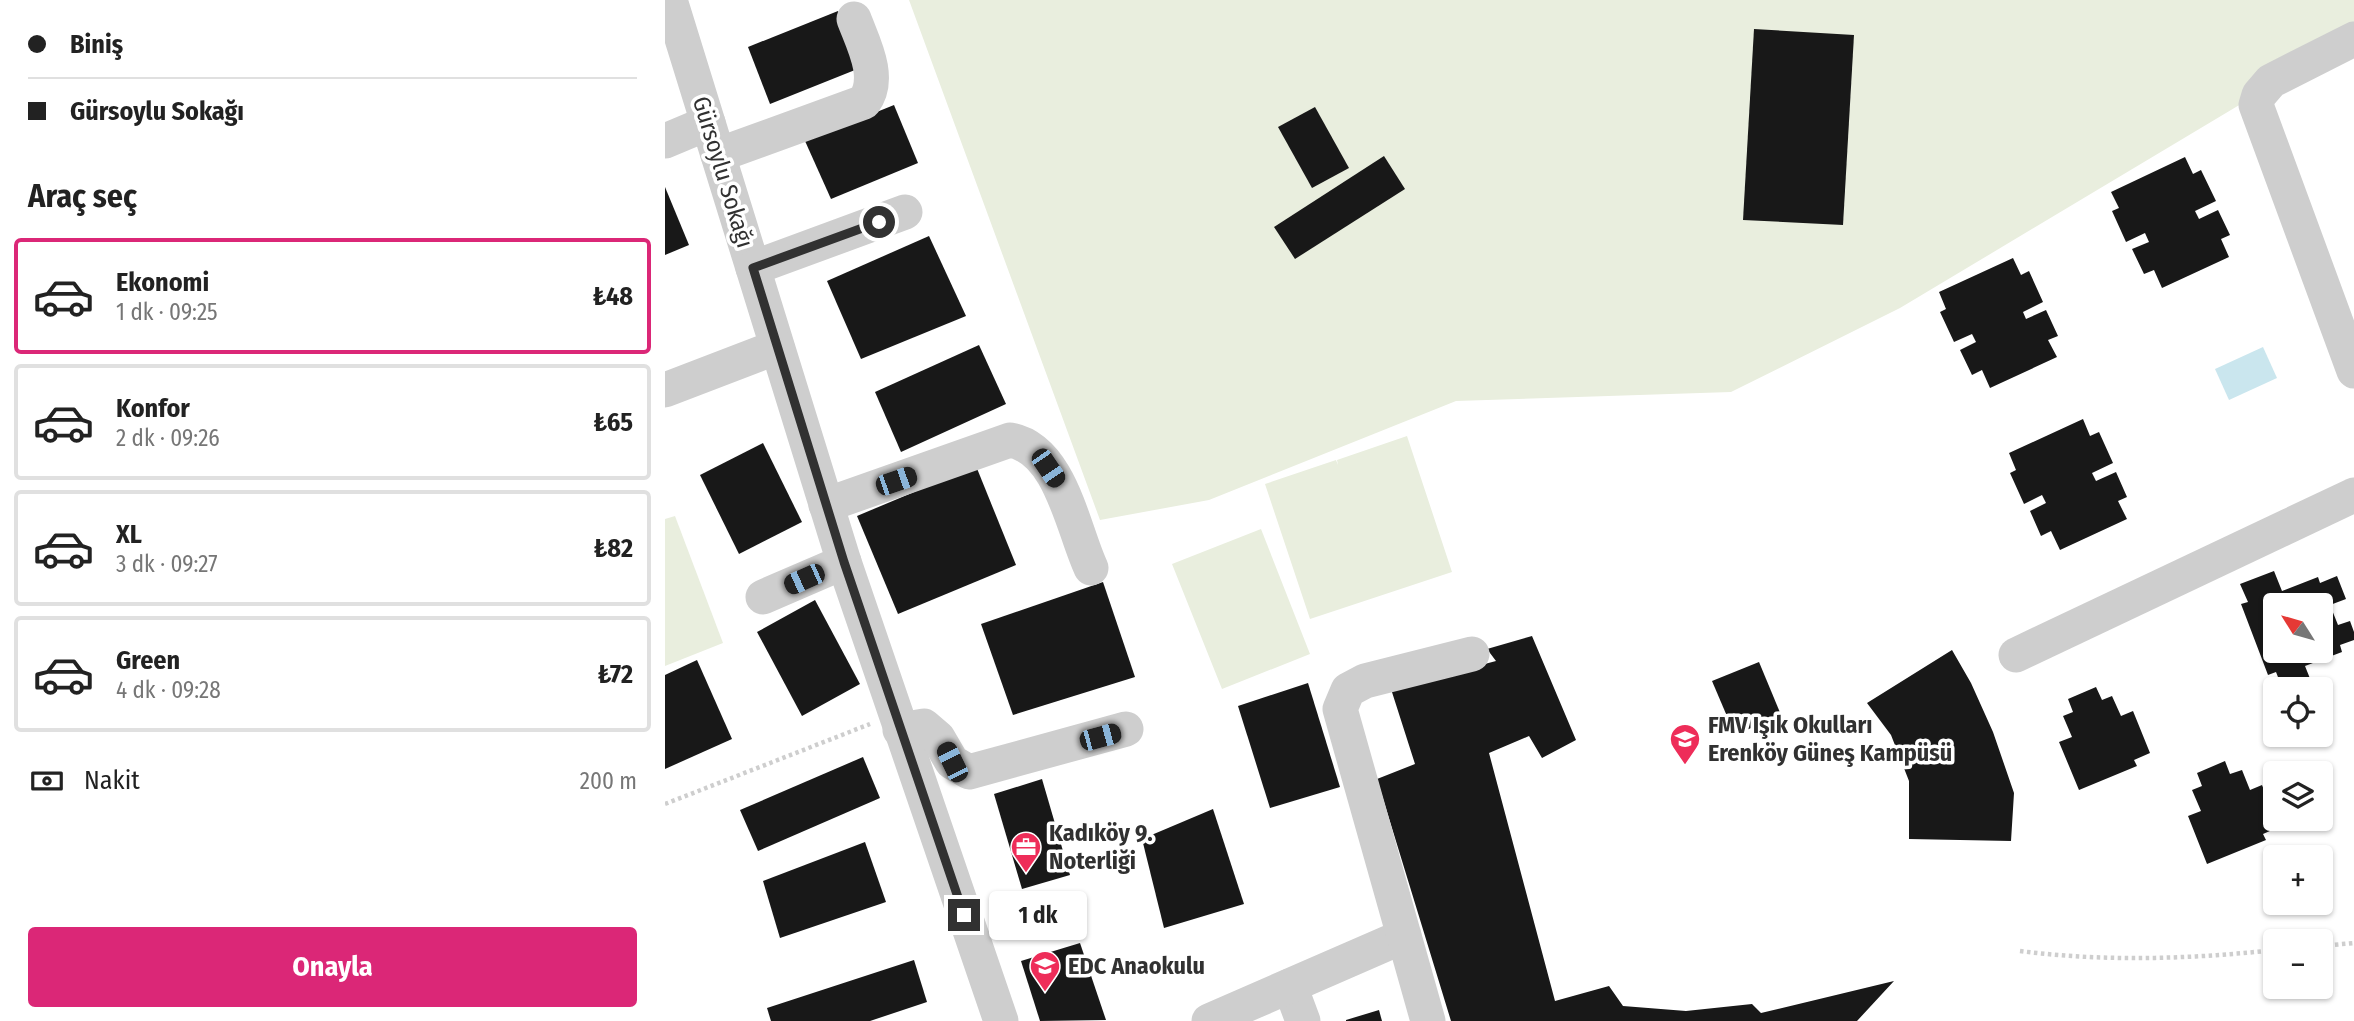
<!DOCTYPE html>
<html lang="tr">
<head>
<meta charset="utf-8">
<style>
	body { margin:0; font-family:"Fira Sans Condensed",sans-serif; background:#f6f6f6; color:#222; height:100vh; display:flex; flex-direction:column; font-size:26px; white-space:nowrap }
	* { box-sizing:border-box; margin:0 }
	p { font-size:23px; color:#767676 }
	.icon { flex:none; width:38px; height:38px; fill:none; stroke:currentColor; stroke-width:2; stroke-linecap:round; stroke-linejoin:round }
	.map { position:relative; flex:1; overflow:hidden }
	.side { display:flex; flex-direction:column; background:#fff; width:665px }
	.side>* { flex:none }
	.hud { display:grid; align-content:center; height:154px; padding:0 28px; background:#fff }
	.needle { width:46px; rotate:307deg }
	.buttons { position:absolute; left:1598px; top:593px; display:grid; gap:14px }
	.buttons a { display:grid; place-items:center; width:70px; height:70px; border-radius:7px; background:#fff; box-shadow:0 2px 5px #0004; font-size:35px }
	.end { position:absolute; width:32px; height:32px; margin:-16px; border:9px solid #313131; background:#fff; box-shadow:0 0 0 4px #fff }
	.from { border-radius:50% }
	.bubble { position:absolute; height:49px; border-radius:7px; background:#fff; box-shadow:0 2px 5px #0004; font-size:23px; font-weight:700; line-height:49px; text-align:center }
	.car { position:absolute; width:21px; height:42px; margin:-21px -10px; border-radius:9px; box-shadow:0 0 5px 2px #0007; background:linear-gradient(#222 24%,#8ab4d8 0 40%,#222 0 76%,#8ab4d8 0 86%,#222 0) }
	.hud b { display:flex; align-items:center; gap:24px; height:66px; font-size:26px }
	.hud b+b { border-top:2px solid #e0e0e0 }
	.hud i { width:18px; height:18px; background:#222 }
	ul { padding:0; list-style:none }
	li { display:flex; align-items:center; gap:21px; height:116px; margin:0 14px 10px; padding:0 14px; border:4px solid #e0e0e0; border-radius:7px }
	li div { flex:1 }
	li b { display:block; font-size:26px }
	li em { font-style:normal; font-weight:700 }
	li.active { border-color:#db2777 }
	li>.icon { width:63px; height:63px; stroke-width:1.5 }
	h2 { padding:0 28px; font-size:32px; line-height:84px }
	.pay { display:flex; align-items:center; gap:18px; height:77px; padding:0 28px; font-size:26px }
	.pay p { margin-inline-start:auto }
	.primary-button { display:flex; gap:14px; margin-top:auto; padding:14px 28px }
	.primary-button a { flex:1; height:80px; border-radius:7px; background:#db2777; color:#fff; font-size:28px; font-weight:700; line-height:80px; text-align:center }
	main { display:flex; flex:1; min-height:0 }
	.map>svg:first-child { display:block }
	.green { fill:#e9eede }
	.water { fill:#cae6ee }
	.building { fill:#181818; fill-rule:evenodd }
	.lines { fill:none; stroke-linecap:round; stroke-linejoin:round }
	.path { stroke:#cecece; stroke-width:4.5; stroke-dasharray:3.5 3.5; stroke-linecap:butt }
	.minor { stroke:#cecece; stroke-width:35 }
	.route { stroke:#313131; stroke-width:9 }
	.labels { text-anchor:middle; dominant-baseline:central; stroke-width:7; stroke-linejoin:round; paint-order:stroke }
	.street-label { font-size:24px; fill:#313131; stroke:#fff }
	.poi-label { font-size:24px; font-weight:bold; fill:#313131; stroke:#fff; text-anchor:start }
</style>
</head>
<body>
<main>
<section class="side">
<div class="hud">
<b><i class="from"></i>Biniş</b>
<b><i></i>Gürsoylu Sokağı</b>
</div>
<h2>Araç seç</h2>
<ul>
<li class="active"><svg class="icon" aria-label="car" viewBox="0 0 24 24"><path d="M5 17H2v-5l4-1 3-4h7l3 4 3 1v5h-3M9 17h6M6 11h13"/><circle cx="7" cy="17" r="2"/><circle cx="17" cy="17" r="2"/></svg><div><b>Ekonomi</b><p>1 dk · 09:25</p></div><em>₺48</em></li>
<li><svg class="icon" aria-label="car" viewBox="0 0 24 24"><path d="M5 17H2v-5l4-1 3-4h7l3 4 3 1v5h-3M9 17h6M6 11h13"/><circle cx="7" cy="17" r="2"/><circle cx="17" cy="17" r="2"/></svg><div><b>Konfor</b><p>2 dk · 09:26</p></div><em>₺65</em></li>
<li><svg class="icon" aria-label="car" viewBox="0 0 24 24"><path d="M5 17H2v-5l4-1 3-4h7l3 4 3 1v5h-3M9 17h6M6 11h13"/><circle cx="7" cy="17" r="2"/><circle cx="17" cy="17" r="2"/></svg><div><b>XL</b><p>3 dk · 09:27</p></div><em>₺82</em></li>
<li><svg class="icon" aria-label="car" viewBox="0 0 24 24"><path d="M5 17H2v-5l4-1 3-4h7l3 4 3 1v5h-3M9 17h6M6 11h13"/><circle cx="7" cy="17" r="2"/><circle cx="17" cy="17" r="2"/></svg><div><b>Green</b><p>4 dk · 09:28</p></div><em>₺72</em></li>
</ul>
<div class="pay"><svg class="icon" aria-label="cash" viewBox="0 0 24 24"><path d="M3 7h18v10H3z"/><circle cx="12" cy="12" r="2"/></svg>Nakit<p>200 m</p></div>
<div class="primary-button"><a>Onayla</a></div>
</section>
<div class="map">
<svg width="1689" height="1021" viewBox="0 0 1689 1021">
	<rect width="100%" height="100%" fill="#fff"/>
	<g class="green">
		<polygon points="244,0 1689,0 1689,28 1576,104 1235,308 1066,392 791,401 544,500 435,520"/>
		<polygon points="742,436 787,572 645,619 600,484 671,460 673,465 672,460"/>
		<polygon points="10,516 58,643 0,666 0,519"/>
		<polygon points="596,529 645,654 557,689 507,564"/>
	</g>
	<polygon class="water" points="1598,347 1612,378 1564,400 1550,369"/>
	<g class="building">
		<polygon points="173,11 195,68 105,104 83,47"/>
		<polygon points="1089,29 1189,35 1178,225 1078,220"/>
		<polygon points="229,105 253,163 166,199 140,141"/>
		<polygon points="650,107 684,168 647,188 613,127"/>
		<polygon points="719,156 740,189 630,259 609,227"/>
		<polygon points="1520,157 1528,174 1536,170 1551,201 1530,211 1534,219 1553,210 1565,235 1556,239 1564,257 1497,288 1489,270 1479,274 1467,249 1484,242 1480,233 1461,242 1447,211 1454,208 1446,192"/>
		<polygon points="0,187 24,245 0,255"/>
		<polygon points="264,236 301,316 196,359 162,281"/>
		<polygon points="1348,258 1356,275 1364,271 1378,302 1358,312 1361,319 1381,310 1393,336 1383,340 1392,357 1325,388 1317,370 1307,375 1295,350 1311,342 1307,334 1289,342 1275,312 1281,309 1274,292"/>
		<polygon points="314,345 341,404 236,452 210,392"/>
		<polygon points="1418,419 1425,436 1434,432 1448,463 1427,473 1431,481 1451,472 1462,497 1453,501 1462,519 1395,550 1386,531 1376,536 1365,511 1381,503 1377,495 1359,504 1345,473 1351,470 1344,453"/>
		<polygon points="98,443 137,522 74,554 35,475"/>
		<polygon points="311,466 351,565 233,614 192,516"/>
		<path d="M1609,571l8,20 36,-14 2,6 17,-7 9,23 -16,6 8,20 12,-4 4,11v8l-14,5 2,7 -37,14 6,15 -21,9h-7l-7,-18 -8,3 -27,-71 7,-2 -8,-18zM1610,606h46v45h-46z"/>
		<polygon points="438,582 470,677 348,715 316,624"/>
		<polygon points="150,600 195,684 137,716 92,632"/>
		<polygon points="867,636 911,740 877,758 864,736 824,753 890,1001 944,986 958,1006 1021,1011 1087,1004 1096,1013 1229,981 1192,1021 786,1021 712,779 750,764 726,689 831,661 822,649"/>
		<polygon points="1287,650 1306,683 1328,732 1349,793 1346,841 1244,839 1244,781 1226,735 1202,703"/>
		<polygon points="32,660 67,739 0,769 0,675"/>
		<polygon points="1094,662 1116,715 1070,735 1047,681"/>
		<polygon points="643,683 675,787 605,808 573,706"/>
		<polygon points="1431,687 1437,700 1447,696 1456,716 1468,711 1485,753 1469,760 1472,766 1414,790 1394,742 1407,737 1398,716 1408,712 1403,699"/>
		<polygon points="198,757 215,798 93,851 75,810"/>
		<polygon points="1560,761 1565,774 1577,770 1585,790 1597,785 1614,827 1598,834 1601,840 1542,864 1523,816 1536,811 1527,790 1537,786 1532,773"/>
		<polygon points="377,779 405,875 357,889 329,794"/>
		<polygon points="548,809 579,904 499,928 477,839"/>
		<polygon points="200,842 221,902 115,938 98,881"/>
		<polygon points="415,943 441,1020 375,1021 356,961"/>
		<polygon points="249,960 262,1002 205,1021 106,1021 102,1008"/>
		<polygon points="714,1010 717,1021 681,1021 681,1020"/>
	</g>
	<g class="lines">
		<g class="path">
			<polyline points="0,804 205,724"/>
			<polyline points="1656,946 1689,943"/>
			<path d="M1355,951c85,11 170,8 255,-1"/>
		</g>
		<g class="minor">
			<polyline points="5,0 179,562 336,1021"/>
			<polyline points="1689,39 1606,81 1594,95 1591,105 1689,371"/>
			<polyline points="0,141 43,123"/>
			<path d="M53,155l146,-53c18,-24 -1,-59 -10,-83"/>
			<polyline points="88,268 240,212"/>
			<polyline points="0,390 112,347"/>
			<path d="M161,505l184,-65c51,9 63,90 81,128"/>
			<polyline points="98,597 179,562"/>
			<polyline points="1351,655 1689,495"/>
			<polyline points="235,730 259,726 273,738 287,762 304,772 461,729"/>
			<polyline points="625,986 638,1021"/>
			<polyline points="544,1021 739,936"/>
			<polyline points="763,1021 675,709 683,690 700,681 807,654"/>
		</g>
	</g>
	<g class="lines">
		<polyline class="route" points="214,222 88,268 179,562 299,915"/>
	</g>
	<defs>
		<g id="school-pin" transform="scale(1.575)"><path d="M0 17L-7.5 6A9.5 9.5 0 1 1 7.5 6Z" fill="#ee2d59" stroke="#fff"/><path d="M0-5L7-2L0 1L-7-2ZM-4 1L0 2.5L4 1V4Q0 6-4 4Z" fill="#fff"/></g>
		<g id="office-pin" transform="scale(1.575)"><path d="M0 17L-7.5 6A9.5 9.5 0 1 1 7.5 6Z" fill="#ee2d59" stroke="#fff"/><path d="M-6-3h4V-5.5h4V-3h4V5H-6ZM-1-4.5V-3h2v-1.5ZM-6 0V1H6V0Z" fill="#fff"/></g>
	</defs>
	<g fill-rule="evenodd">
		<use href="#school-pin" x="1020" y="739"/>
		<use href="#office-pin" x="361" y="847"/>
		<use href="#school-pin" x="380" y="966"/>
	</g>
	<g class="labels">
		<g class="street-label">
			<text transform="translate(58 172) rotate(73)">Gürsoylu Sokağı</text>
		</g>
		<g class="poi-label">
			<text x="1043" y="725">FMV Işık Okulları<tspan x="1043" dy="28">Erenköy Güneş Kampüsü</tspan></text>
			<text x="384" y="833">Kadıköy 9.<tspan x="384" dy="28">Noterliği</tspan></text>
			<text x="403" y="966">EDC Anaokulu</text>
		</g>
	</g>
</svg>
<div class="buttons">
<a><svg class="needle" viewBox="-14 -14 28 28"><path d="M0-13l5 13h-10z" fill="#e53935"/><path d="M0 13l5-13h-10z" fill="#767676"/></svg></a>
<a><svg class="icon" aria-label="locate" viewBox="0 0 24 24"><circle cx="12" cy="12" r="6"/><path d="M12 2v4M12 18v4M2 12h4M18 12h4"/></svg></a>
<a><svg class="icon" aria-label="layers" viewBox="0 0 24 24"><path d="M12 4l9 5-9 5-9-5zM3 14l9 5 9-5"/></svg></a>
<a>+</a>
<a>−</a>
</div>
<i class="end from" style="left:214px;top:222px"></i>
<i class="end" style="left:299px;top:915px"></i>
<div class="bubble" style="left:324px;top:891px;width:98px">1 dk</div>
<i class="car" style="left:383px;top:468px;rotate:146deg"></i>
<i class="car" style="left:231px;top:481px;rotate:71deg"></i>
<i class="car" style="left:139px;top:579px;rotate:246deg"></i>
<i class="car" style="left:435px;top:737px;rotate:75deg"></i>
<i class="car" style="left:287px;top:762px;rotate:334deg"></i>
</div>
</main>
</body>
</html>
